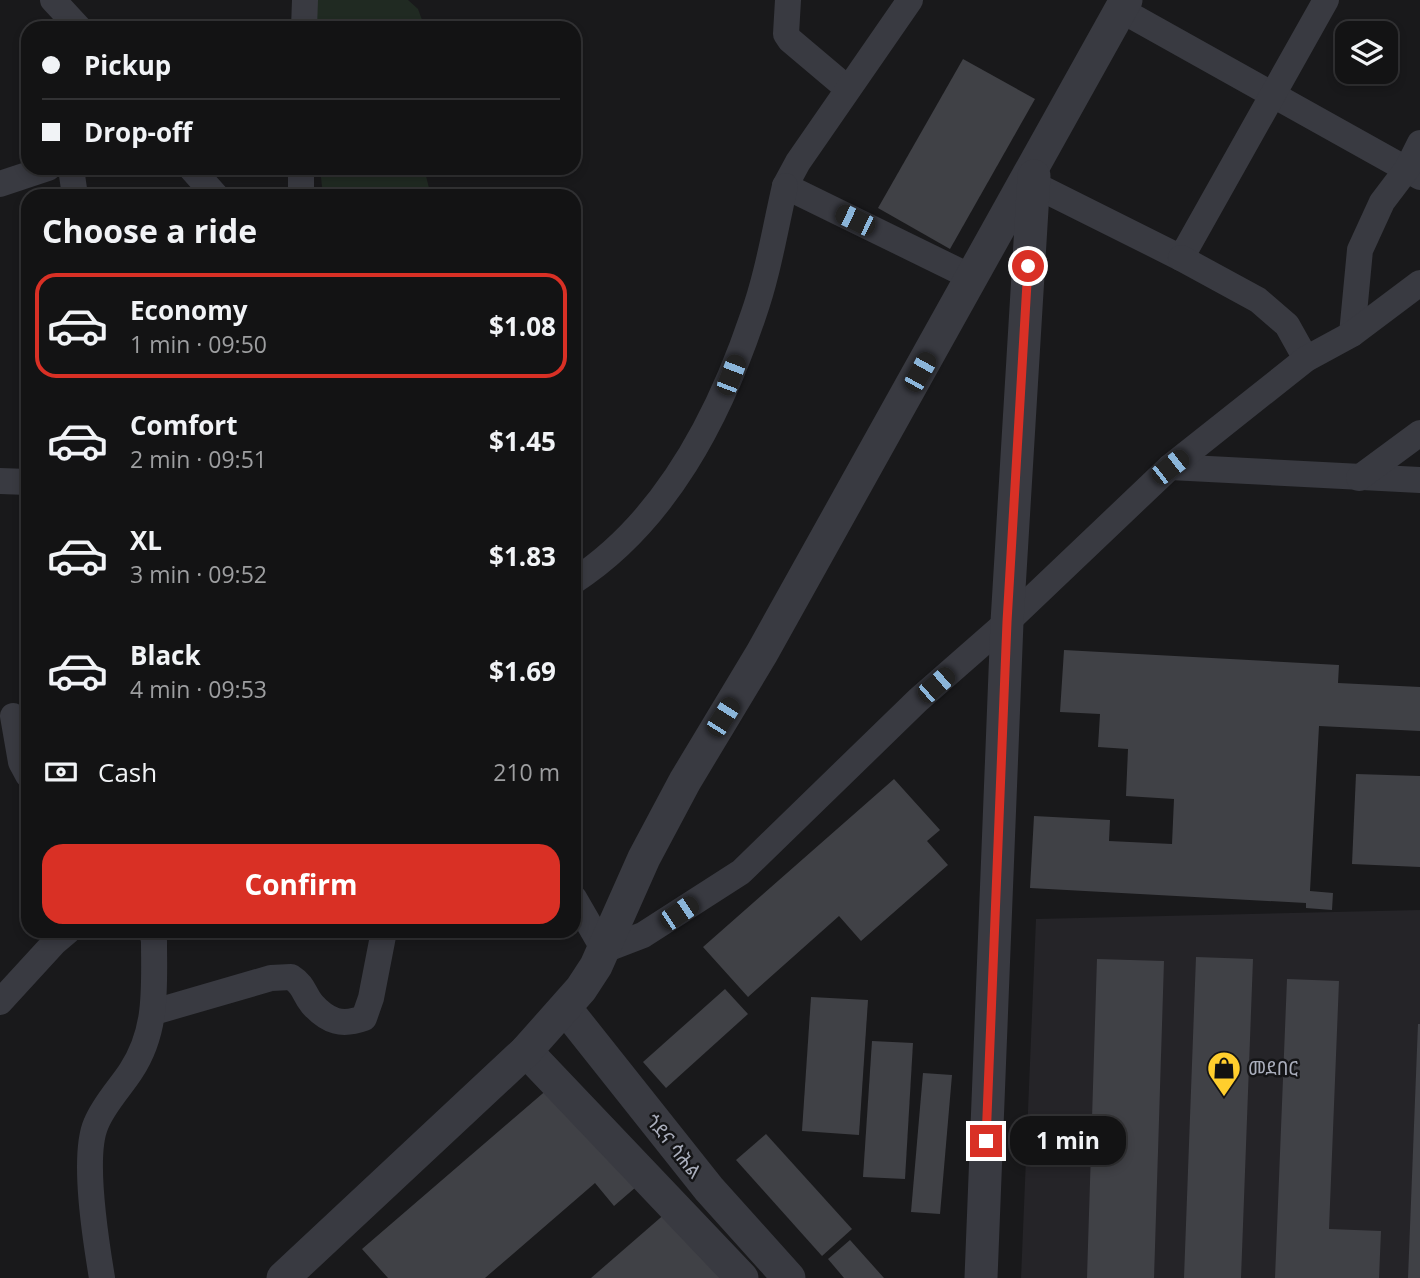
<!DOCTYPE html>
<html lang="en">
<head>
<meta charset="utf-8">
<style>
	body { margin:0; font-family:"Open Sans","Noto Sans Ethiopic",sans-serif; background:#1c1c1d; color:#f1f3f6; height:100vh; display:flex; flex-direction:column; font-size:26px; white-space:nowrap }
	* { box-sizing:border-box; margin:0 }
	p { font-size:23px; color:#9d9ea0 }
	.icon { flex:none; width:38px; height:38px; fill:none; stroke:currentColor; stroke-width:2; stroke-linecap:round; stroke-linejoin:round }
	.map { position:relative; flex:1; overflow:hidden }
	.panel { position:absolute; left:21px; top:189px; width:560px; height:749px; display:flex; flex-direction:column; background:#131314; border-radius:21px; box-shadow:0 4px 10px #0003,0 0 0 2px #323234 }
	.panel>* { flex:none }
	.top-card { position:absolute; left:21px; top:21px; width:560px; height:154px; border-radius:21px; box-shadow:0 4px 10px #0003,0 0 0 2px #323234; display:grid; align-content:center; height:154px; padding:0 21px; background:#131314 }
	.buttons { position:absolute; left:1335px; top:21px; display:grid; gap:14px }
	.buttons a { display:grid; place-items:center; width:63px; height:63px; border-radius:14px; background:#131314; box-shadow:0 4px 10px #0003,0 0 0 2px #323234; font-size:35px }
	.end { position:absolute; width:32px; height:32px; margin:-16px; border:9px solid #d93025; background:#fff; box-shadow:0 0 0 4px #fff }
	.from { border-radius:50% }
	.bubble { position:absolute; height:49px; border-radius:21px; background:#131314; box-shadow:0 4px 10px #0003,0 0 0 2px #323234; font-size:23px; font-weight:700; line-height:49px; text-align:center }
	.car { position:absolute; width:21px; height:42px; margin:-21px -10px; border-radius:9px; box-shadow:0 0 5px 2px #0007; background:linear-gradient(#222 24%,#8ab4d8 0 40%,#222 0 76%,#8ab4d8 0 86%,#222 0) }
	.top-card b { display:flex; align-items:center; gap:24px; height:66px; font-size:26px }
	.top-card b+b { border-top:2px solid #323234 }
	.top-card i { width:18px; height:18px; background:#f1f3f6 }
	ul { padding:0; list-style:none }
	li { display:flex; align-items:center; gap:21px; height:105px; margin:0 14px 10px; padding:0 7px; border:4px solid transparent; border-radius:21px }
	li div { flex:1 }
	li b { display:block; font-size:26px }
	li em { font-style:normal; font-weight:700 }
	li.active { border-color:#d93025 }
	li>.icon { width:63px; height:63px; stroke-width:1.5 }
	h2 { padding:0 21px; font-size:32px; line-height:84px }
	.pay { display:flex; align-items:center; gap:18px; height:77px; padding:0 21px; font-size:26px }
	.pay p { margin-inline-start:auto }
	.action { display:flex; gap:14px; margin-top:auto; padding:14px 21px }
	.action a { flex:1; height:80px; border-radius:21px; background:#d93025; color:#fff; font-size:28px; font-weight:700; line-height:80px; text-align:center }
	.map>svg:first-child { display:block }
	.built { fill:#252428 }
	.green { fill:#202a22 }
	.building { fill:#404146 }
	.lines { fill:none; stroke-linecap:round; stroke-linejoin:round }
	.minor { stroke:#393a41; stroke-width:26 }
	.tertiary { stroke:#393a41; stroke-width:33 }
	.route { stroke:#d93025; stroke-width:9 }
	.labels { text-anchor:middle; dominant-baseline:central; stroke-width:5; stroke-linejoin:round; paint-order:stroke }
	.poi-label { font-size:19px; fill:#aaaebc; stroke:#141416; text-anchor:start }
	.street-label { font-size:19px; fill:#aaaebc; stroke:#141416 }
</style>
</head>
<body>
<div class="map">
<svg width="1420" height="1278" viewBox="0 0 1420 1278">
	<rect width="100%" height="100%" fill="#19191b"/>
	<polygon class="built" points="1420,910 1420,1278 1021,1278 1036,919"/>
	<g class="green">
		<polygon points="316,0 408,0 418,9 425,28 317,28"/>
		<polygon points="320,168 424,168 431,196 323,196"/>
	</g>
	<g class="building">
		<polygon points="963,59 1035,99 950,249 878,208"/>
		<polygon points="1064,650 1339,665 1338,683 1420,687 1420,731 1319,726 1310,891 1333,893 1332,910 1306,908 1306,903 1030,888 1034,816 1110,820 1109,841 1172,844 1174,799 1126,796 1128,749 1098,747 1100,714 1060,712"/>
		<polygon points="1356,774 1420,776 1420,867 1352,864"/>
		<polygon points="894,779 940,830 927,841 948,865 861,941 839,916 748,997 703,947"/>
		<polygon points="1196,957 1253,959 1241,1278 1184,1278"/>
		<polygon points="1097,959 1164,961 1154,1278 1087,1278"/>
		<polygon points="1287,979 1339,981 1329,1229 1381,1231 1379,1278 1275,1278"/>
		<polygon points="725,989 748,1014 666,1088 643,1062"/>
		<polygon points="811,997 868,1000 859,1135 802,1131"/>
		<polygon points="1418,1024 1420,1024 1420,1278 1408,1278"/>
		<polygon points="872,1041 913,1043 905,1179 863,1177"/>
		<polygon points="923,1073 952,1075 940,1214 911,1212"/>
		<polygon points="549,1088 636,1187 614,1206 595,1183 485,1278 388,1278 362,1249"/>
		<polygon points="766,1134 852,1229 822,1256 736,1160"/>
		<polygon points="667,1212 725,1278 591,1278"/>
		<polygon points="850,1240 884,1278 844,1278 828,1259"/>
	</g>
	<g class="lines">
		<g class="minor">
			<polyline points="53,0 79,28"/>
			<polyline points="788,0 786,34 790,40 848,89"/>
			<polyline points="910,0 798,162 785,186 973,278"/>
			<polyline points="1121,10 1420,177"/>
			<polyline points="304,28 305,0"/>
			<polyline points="71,168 75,196"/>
			<polyline points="191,168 216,196"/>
			<polyline points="301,168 301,196"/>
			<polyline points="0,184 48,168"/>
			<polyline points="1033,184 1181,258 1326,0"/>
			<polyline points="1181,258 1258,300 1287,325 1306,359"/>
			<polyline points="1352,334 1360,250 1382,202 1407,169 1420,143"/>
			<polyline points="1170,467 1420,480"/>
			<polyline points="1359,478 1420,433"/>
			<polyline points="0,481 28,482"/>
			<path d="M574,581c92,-60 145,-164 179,-265 15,-42 22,-87 32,-130"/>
			<polyline points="13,716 21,762 28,775"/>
			<polyline points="574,898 604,950 643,935 741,872 918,700 1007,622 1170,467 1306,359 1352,334 1420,283"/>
			<polyline points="0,1002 55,942 68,931"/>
			<path d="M154,1012l117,-34 20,-1c14,9 12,16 21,27 16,18 30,22 52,14l7,-20 13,-67"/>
			<path d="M102,1278c-6,-36 -20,-122 -6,-154 8,-20 24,-36 35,-53 27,-41 23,-84 23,-130l-2,-10"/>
		</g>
		<g class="tertiary">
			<polyline points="566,1009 709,1189 789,1278"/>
			<polyline points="526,1051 742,1278"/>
			<polyline points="283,1278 526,1051 581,989 596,966 644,858 685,781 762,653 1126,0"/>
			<polyline points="981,1278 1007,622 1034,176"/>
		</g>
	</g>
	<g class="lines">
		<polyline class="route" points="986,1141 1007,622 1028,266"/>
	</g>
	<defs>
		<g id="shop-pin" transform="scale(1.75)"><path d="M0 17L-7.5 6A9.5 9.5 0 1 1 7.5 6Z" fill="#ffce2d" stroke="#141416"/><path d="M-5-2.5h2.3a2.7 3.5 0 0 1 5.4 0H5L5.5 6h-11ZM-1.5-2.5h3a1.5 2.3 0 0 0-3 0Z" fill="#111"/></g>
	</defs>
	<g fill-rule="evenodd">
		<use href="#shop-pin" x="1224" y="1068"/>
	</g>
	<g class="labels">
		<g class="poi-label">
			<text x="1248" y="1068">መደበር</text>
		</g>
		<g class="street-label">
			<text transform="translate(674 1146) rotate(51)">ጎደና ሳሕል</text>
		</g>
	</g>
</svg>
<div class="buttons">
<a><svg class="icon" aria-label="layers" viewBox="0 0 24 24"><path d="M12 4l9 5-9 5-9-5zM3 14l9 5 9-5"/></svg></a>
</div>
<i class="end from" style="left:1028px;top:266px"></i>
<i class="end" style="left:986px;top:1141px"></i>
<div class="bubble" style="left:1010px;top:1116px;width:116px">1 min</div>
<i class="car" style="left:855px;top:220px;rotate:296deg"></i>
<i class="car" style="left:920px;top:372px;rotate:29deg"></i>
<i class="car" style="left:731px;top:375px;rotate:21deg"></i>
<i class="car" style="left:1170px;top:467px;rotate:52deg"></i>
<i class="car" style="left:936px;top:685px;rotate:49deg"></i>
<i class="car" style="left:723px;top:717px;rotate:32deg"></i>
<i class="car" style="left:679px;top:913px;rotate:56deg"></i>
<div class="top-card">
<b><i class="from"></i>Pickup</b>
<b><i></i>Drop-off</b>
</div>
<section class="panel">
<h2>Choose a ride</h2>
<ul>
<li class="active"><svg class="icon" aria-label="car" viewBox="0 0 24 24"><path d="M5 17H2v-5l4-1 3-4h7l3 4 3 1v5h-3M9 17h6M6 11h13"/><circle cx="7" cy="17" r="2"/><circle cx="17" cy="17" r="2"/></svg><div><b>Economy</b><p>1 min · 09:50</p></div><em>$1.08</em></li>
<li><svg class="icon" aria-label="car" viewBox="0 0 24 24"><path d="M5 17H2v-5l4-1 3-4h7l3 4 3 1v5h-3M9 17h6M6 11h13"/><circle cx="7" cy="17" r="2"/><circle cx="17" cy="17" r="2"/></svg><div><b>Comfort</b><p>2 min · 09:51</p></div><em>$1.45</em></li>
<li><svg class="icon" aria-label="car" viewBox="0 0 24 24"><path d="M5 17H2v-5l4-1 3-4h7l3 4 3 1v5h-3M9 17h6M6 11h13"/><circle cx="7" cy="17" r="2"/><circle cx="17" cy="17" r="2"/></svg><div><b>XL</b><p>3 min · 09:52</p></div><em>$1.83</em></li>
<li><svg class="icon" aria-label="car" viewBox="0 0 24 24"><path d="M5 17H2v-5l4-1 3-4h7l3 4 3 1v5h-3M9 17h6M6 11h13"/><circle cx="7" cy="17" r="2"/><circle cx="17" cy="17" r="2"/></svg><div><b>Black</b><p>4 min · 09:53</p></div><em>$1.69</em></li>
</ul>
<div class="pay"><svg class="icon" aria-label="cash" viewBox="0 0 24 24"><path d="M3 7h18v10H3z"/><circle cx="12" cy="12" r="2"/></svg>Cash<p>210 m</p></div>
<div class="action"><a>Confirm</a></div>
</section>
</div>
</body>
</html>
